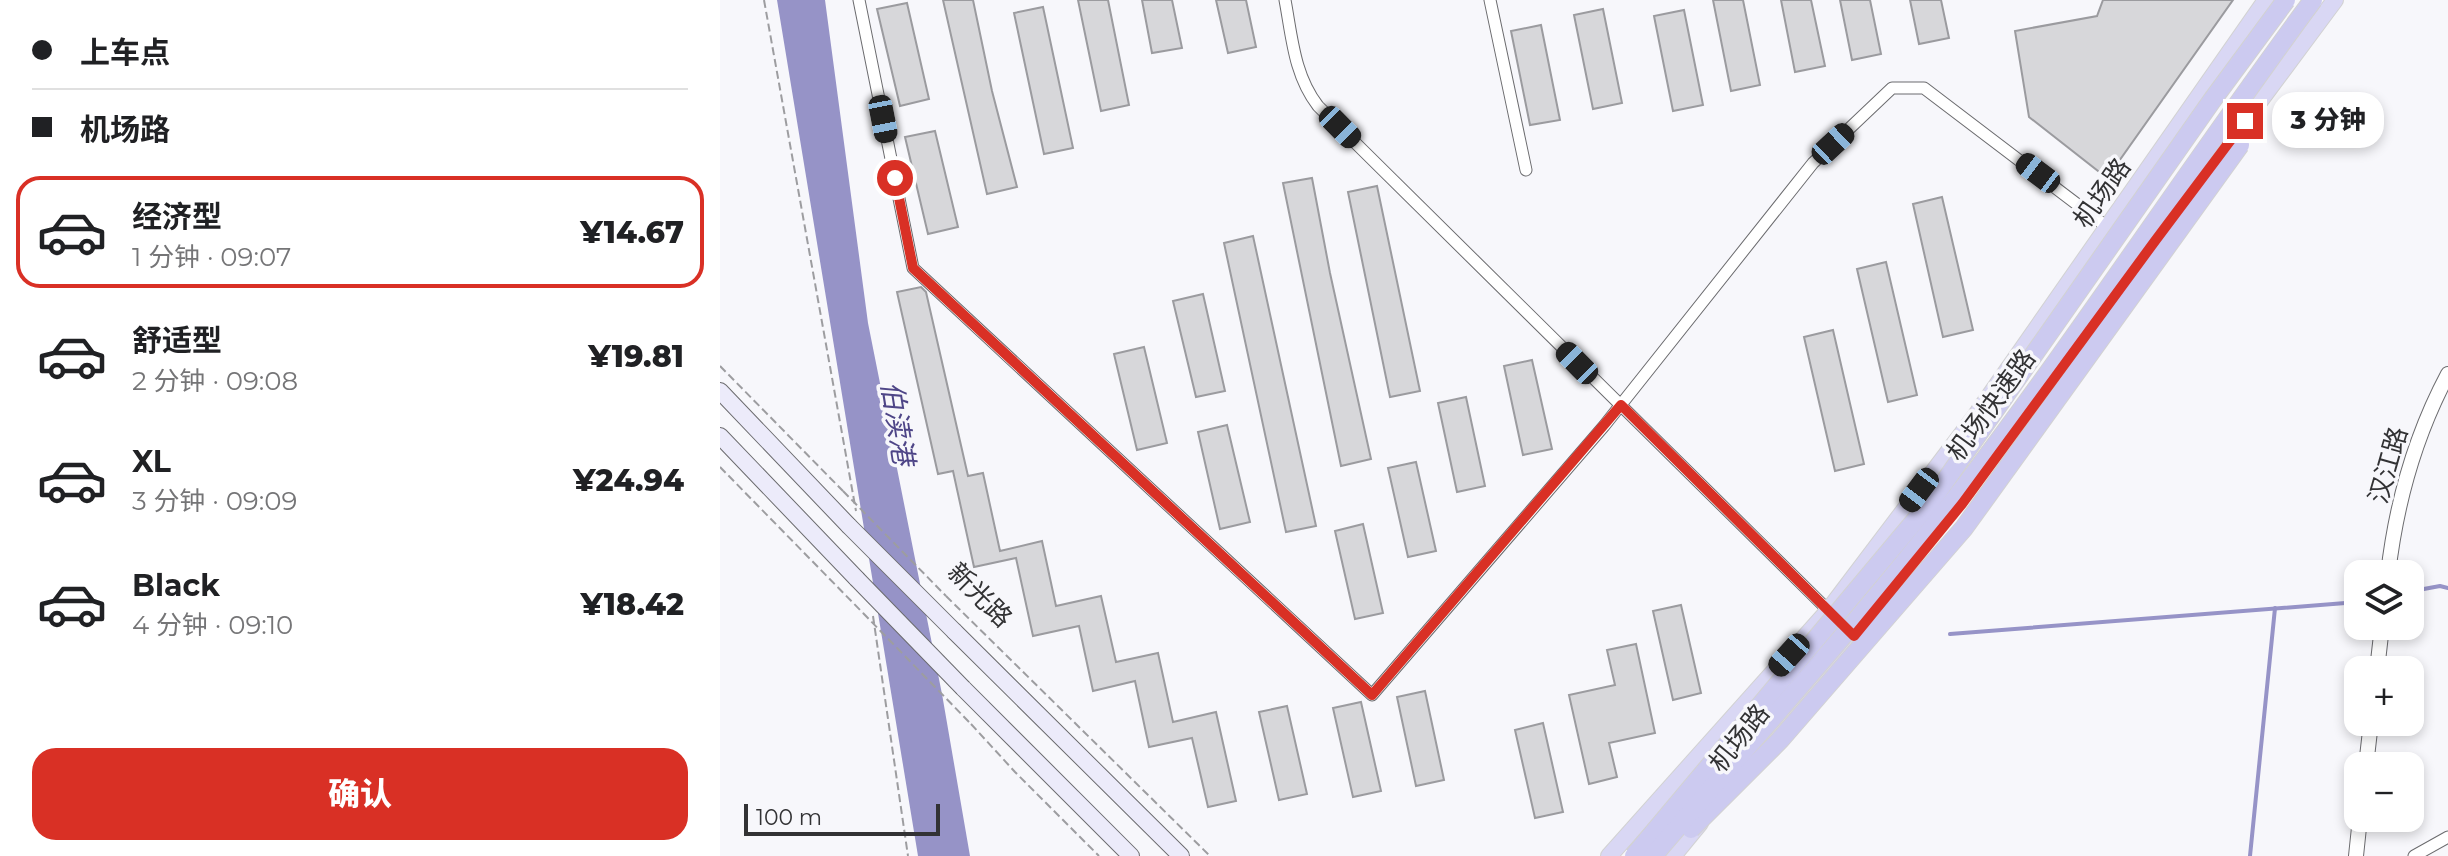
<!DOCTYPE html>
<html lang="zh">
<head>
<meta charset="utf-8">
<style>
	body { margin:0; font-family:Montserrat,"Noto Sans SC",sans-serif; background:#f2f2f2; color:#202124; height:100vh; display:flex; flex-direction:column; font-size:30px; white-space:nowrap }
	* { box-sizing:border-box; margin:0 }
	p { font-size:26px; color:#757577 }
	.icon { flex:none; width:44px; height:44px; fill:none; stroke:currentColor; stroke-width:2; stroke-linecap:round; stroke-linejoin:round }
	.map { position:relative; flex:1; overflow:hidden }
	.sheet { display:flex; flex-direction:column; background:#fff; width:720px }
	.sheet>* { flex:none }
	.hud { display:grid; align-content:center; height:176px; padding:0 32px; background:#fff }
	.fabs { position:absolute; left:1624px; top:560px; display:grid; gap:16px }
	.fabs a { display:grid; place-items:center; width:80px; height:80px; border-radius:16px; background:#fff; box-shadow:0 4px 12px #0003; font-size:40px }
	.scale { position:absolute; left:24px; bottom:20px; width:196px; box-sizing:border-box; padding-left:8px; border:4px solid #323234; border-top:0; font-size:22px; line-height:28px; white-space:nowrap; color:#323234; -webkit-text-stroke:6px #f7f7fb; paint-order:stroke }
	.end { position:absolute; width:36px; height:36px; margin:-18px; border:10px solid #d93025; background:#fff; box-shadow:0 0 0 4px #fff }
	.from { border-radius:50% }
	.bubble { position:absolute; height:56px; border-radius:24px; background:#fff; box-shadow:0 4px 12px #0003; font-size:26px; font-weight:800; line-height:56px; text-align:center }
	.car { position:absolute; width:24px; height:48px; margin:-24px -12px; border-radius:10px; box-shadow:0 0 6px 2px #0007; background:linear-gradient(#222 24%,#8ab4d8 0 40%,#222 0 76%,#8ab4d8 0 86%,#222 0) }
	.hud b { display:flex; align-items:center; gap:28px; height:76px; font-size:30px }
	.hud b+b { border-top:2px solid #e0e0e0 }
	.hud i { width:20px; height:20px; background:#202124 }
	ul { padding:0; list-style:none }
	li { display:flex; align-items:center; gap:24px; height:112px; margin:0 16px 12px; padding:0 16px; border:4px solid transparent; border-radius:24px }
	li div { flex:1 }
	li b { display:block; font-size:30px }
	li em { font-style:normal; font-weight:800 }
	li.selected { border-color:#d93025 }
	li>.icon { width:72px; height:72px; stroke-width:1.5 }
	.primary-button { display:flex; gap:16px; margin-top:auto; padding:16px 32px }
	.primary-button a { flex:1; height:92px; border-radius:24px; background:#d93025; color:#fff; font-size:32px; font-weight:800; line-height:92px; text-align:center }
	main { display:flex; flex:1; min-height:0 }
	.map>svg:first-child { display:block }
	.water { fill:#9693c7 }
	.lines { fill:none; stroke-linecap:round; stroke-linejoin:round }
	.stream { stroke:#9693c7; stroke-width:4 }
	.building { fill:#d7d7da; stroke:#9b9b9f; stroke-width:2 }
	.minor-casing { stroke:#6b6b6e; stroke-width:13 }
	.tertiary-casing { stroke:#6b6b6e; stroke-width:16 }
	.secondary-casing { stroke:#6b6b6e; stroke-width:18 }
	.primary-casing { stroke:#d2d2d2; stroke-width:18 }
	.path { stroke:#9d9da0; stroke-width:2; stroke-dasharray:8 4; stroke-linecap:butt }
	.minor { stroke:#fff; stroke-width:11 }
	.tertiary { stroke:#fff; stroke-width:14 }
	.secondary { stroke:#ecebfa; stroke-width:16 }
	.primary { stroke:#d9d7f4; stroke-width:16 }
	.secondary-bridge-casing { stroke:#6b6b6e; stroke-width:18; stroke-linecap:butt }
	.trunk-bridge-casing { stroke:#d2d2d2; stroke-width:20; stroke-linecap:butt }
	.path-bridge { stroke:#9d9da0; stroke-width:2; stroke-dasharray:8 4; stroke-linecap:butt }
	.secondary-bridge { stroke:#ecebfa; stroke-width:16 }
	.trunk-bridge { stroke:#cccaf0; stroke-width:18 }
	.route { stroke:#d93025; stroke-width:10 }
	.labels { text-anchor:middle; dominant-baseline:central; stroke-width:7; stroke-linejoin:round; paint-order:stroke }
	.street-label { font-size:26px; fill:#323234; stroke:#f7f7fb }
	.water-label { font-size:28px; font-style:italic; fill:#4e4587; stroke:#f7f7fb }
</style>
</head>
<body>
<main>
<section class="sheet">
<div class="hud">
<b><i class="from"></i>上车点</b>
<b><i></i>机场路</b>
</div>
<ul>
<li class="selected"><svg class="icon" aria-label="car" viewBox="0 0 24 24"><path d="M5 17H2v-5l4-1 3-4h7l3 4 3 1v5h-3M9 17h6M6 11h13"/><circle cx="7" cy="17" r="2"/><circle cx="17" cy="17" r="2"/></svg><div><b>经济型</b><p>1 分钟 · 09:07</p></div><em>¥14.67</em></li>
<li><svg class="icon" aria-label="car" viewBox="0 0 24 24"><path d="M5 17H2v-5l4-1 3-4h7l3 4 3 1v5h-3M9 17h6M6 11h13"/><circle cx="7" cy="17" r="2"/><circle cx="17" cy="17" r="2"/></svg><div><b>舒适型</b><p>2 分钟 · 09:08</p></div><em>¥19.81</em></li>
<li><svg class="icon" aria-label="car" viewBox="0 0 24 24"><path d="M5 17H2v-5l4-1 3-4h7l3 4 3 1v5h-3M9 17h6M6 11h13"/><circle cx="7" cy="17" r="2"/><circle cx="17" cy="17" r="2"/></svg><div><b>XL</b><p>3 分钟 · 09:09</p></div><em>¥24.94</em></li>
<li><svg class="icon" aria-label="car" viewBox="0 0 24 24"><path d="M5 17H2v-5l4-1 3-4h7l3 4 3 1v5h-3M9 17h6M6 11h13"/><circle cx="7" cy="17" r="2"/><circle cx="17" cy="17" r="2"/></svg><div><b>Black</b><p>4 分钟 · 09:10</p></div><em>¥18.42</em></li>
</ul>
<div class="primary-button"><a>确认</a></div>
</section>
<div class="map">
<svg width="1728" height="856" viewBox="0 0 1728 856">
	<rect width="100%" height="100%" fill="#f7f7fb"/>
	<polygon class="water" points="57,0 105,0 148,323 222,694 250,856 198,856"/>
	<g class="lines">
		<g class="stream">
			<polyline points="1693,591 1720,586 1728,588"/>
			<polyline points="1230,634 1638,602"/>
			<polyline points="1530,856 1555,608"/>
		</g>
	</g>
	<g class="building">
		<polygon points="223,0 253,0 272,91 297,187 267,194"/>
		<polygon points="358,0 388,0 409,105 381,111"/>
		<polygon points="422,0 452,0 462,48 432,53"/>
		<polygon points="496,0 526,0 536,47 508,53"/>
		<polygon points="993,0 1023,0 1040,85 1011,91"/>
		<polygon points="1061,0 1091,0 1105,66 1075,72"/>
		<polygon points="1120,0 1150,0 1161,54 1132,60"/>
		<polygon points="1190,0 1221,0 1229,38 1199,44"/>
		<polygon points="1383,0 1513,0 1387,178 1309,117 1295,31 1377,16"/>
		<polygon points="187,3 209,99 180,106 157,9"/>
		<polygon points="323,7 353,148 324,154 294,13"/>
		<polygon points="883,9 902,103 873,109 854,15"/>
		<polygon points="964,10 983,105 953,111 934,16"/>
		<polygon points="821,25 840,120 810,125 791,31"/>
		<polygon points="215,131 238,227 208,234 185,137"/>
		<polygon points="592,178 610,273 651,459 621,466 563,183"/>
		<polygon points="657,186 700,391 670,397 628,192"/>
		<polygon points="1222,197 1253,330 1223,337 1193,204"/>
		<polygon points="533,236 596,526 566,532 504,243"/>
		<polygon points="1166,262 1197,395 1168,402 1137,269"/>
		<polygon points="201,287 206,292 248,476 263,473 280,551 322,541 336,606 381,596 396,662 438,653 453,722 496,712 516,801 488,807 472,738 429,747 415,681 373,691 359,626 313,636 296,558 254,567 233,471 218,474 177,292"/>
		<polygon points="483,294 505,391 476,397 453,301"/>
		<polygon points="1113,330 1144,464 1115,471 1084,337"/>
		<polygon points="424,347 447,443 417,450 394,354"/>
		<polygon points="812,360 832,449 803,455 784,366"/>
		<polygon points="746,397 765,486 737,492 718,403"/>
		<polygon points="507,425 530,522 500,529 478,432"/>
		<polygon points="696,462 716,551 688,557 668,468"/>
		<polygon points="643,524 663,613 635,619 615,531"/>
		<polygon points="961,605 981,693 953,700 933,611"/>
		<polygon points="916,644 935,733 889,743 897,777 869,784 849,695 895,685 887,650"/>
		<polygon points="705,691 724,780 696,786 677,697"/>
		<polygon points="641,702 661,791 633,797 613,708"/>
		<polygon points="567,706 587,794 559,800 539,712"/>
		<polygon points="823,723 843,812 815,818 795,730"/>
	</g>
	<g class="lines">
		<g class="minor-casing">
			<g id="minor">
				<polyline points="139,0 193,268 652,695 884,426 1093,163 1172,88 1204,88 1387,227"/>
				<path d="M565,0c7,37 9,75 33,106l514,508"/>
				<polyline points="770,0 806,170"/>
				<polyline points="1694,856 1728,837"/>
			</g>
		</g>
		<g class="tertiary-casing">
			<g id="tertiary">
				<path d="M1668,574c8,-70 27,-138 60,-200"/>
				<polyline points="1657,670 1662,626"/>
				<polyline points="1646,766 1651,722"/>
				<polyline points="1636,856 1640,818"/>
			</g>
		</g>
		<g class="secondary-casing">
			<g id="secondary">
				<polyline points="0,391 129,526"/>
				<polyline points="0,436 137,579"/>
				<polyline points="234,631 461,856"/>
				<polyline points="243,688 411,856"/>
			</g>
		</g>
		<g class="primary-casing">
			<g id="primary">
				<polyline points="1371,328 1615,0"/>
				<polyline points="1048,741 1138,632"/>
				<polyline points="889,856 1108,611 1254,418 1546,0"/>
				<polyline points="953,856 980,823"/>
			</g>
		</g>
		<g class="path">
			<polyline points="44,0 136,511"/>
			<polyline points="0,366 123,491"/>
			<polyline points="0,467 143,613"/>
			<polyline points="226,596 490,856"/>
			<polyline points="153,616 188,856"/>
			<polyline points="251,724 295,772 379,856"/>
		</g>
		<use href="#minor" class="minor"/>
		<use href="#tertiary" class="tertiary"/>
		<use href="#secondary" class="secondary"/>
		<use href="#primary" class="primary"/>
		<g class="secondary-bridge-casing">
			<g id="secondary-bridge">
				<polyline points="129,526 234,631"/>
				<polyline points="137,579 243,688"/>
			</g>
		</g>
		<g class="trunk-bridge-casing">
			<g id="trunk-bridge">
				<polyline points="971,829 1060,740 1244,528 1520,145"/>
				<polyline points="914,856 1209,504 1493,99 1566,0"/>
				<path d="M933,856c103,-121 211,-239 308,-365 122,-160 232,-329 352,-491"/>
			</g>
		</g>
		<g class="path-bridge">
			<polyline points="123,491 226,596"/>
			<polyline points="143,613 251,724"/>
		</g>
		<use href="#secondary-bridge" class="secondary-bridge"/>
		<use href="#trunk-bridge" class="trunk-bridge"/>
	</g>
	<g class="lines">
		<polyline class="route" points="175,178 193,268 652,695 901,405 1134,636 1242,504 1435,241 1525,121"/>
	</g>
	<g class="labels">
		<g class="street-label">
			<text transform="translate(1382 193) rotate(-55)">机场路</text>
			<text transform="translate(1271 405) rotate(-54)">机场快速路</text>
			<text transform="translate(1668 465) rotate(-74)">汉江路</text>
			<text transform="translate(260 595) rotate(45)">新光路</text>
			<text transform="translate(1019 738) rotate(-51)">机场路</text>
		</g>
		<g class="water-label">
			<text transform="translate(178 423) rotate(81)">伯渎港</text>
		</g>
	</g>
</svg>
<div class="fabs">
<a><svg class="icon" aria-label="layers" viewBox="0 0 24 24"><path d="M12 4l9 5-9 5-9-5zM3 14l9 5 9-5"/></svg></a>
<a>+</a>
<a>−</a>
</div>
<div class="scale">100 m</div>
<i class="end from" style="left:175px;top:178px"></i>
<i class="end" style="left:1525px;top:121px"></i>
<div class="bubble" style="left:1552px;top:92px;width:112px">3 分钟</div>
<i class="car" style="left:163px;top:119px;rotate:169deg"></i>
<i class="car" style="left:620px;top:127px;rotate:135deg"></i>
<i class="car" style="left:1113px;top:144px;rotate:47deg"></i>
<i class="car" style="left:1318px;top:173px;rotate:307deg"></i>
<i class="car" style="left:857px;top:363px;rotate:315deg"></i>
<i class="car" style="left:1199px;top:490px;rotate:217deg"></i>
<i class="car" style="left:1069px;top:655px;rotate:222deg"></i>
</div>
</main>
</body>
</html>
